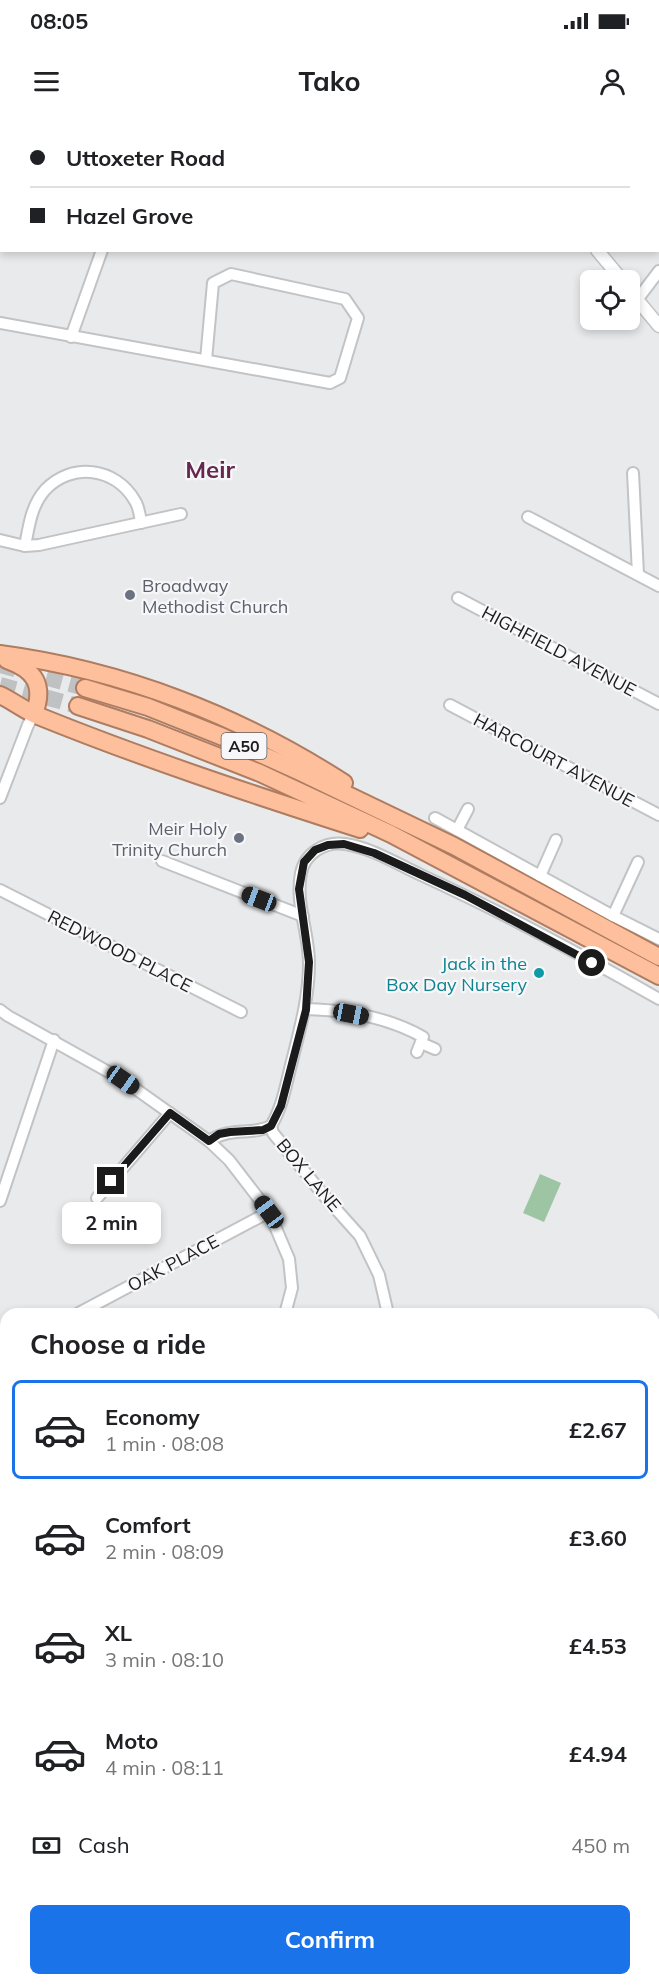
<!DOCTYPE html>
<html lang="en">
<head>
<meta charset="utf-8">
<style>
	body { margin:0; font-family:Mulish,sans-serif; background:#f2f2f2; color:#202124; height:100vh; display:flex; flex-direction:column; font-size:22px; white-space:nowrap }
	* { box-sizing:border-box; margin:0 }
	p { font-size:20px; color:#757577 }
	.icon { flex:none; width:33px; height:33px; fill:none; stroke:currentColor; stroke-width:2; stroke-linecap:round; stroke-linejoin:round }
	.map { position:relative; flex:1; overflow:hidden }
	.drawer { position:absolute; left:0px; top:1188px; width:660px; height:678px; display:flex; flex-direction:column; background:#fff; border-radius:18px 18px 0 0; box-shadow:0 3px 9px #0003 }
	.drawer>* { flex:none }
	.top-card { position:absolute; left:0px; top:0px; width:660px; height:132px; box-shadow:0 3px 9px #0003; display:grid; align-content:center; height:132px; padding:0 30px; background:#fff }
	.buttons { position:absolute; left:580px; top:150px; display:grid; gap:12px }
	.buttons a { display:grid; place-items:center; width:60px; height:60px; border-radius:9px; background:#fff; box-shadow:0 3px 9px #0003; font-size:30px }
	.end { position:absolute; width:27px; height:27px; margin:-14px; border:8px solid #1b1b1c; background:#fff; box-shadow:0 0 0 3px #fff }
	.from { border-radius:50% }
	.bubble { position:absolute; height:42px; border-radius:9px; background:#fff; box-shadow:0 3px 9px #0003; font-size:20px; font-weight:700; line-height:42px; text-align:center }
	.car { position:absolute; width:18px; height:36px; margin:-18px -9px; border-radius:8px; box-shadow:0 0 4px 2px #0007; background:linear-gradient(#222 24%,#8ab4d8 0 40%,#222 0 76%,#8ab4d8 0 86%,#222 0) }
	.top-card b { display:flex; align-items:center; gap:21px; height:57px; font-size:22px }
	.top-card b+b { border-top:2px solid #e0e0e0 }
	.top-card i { width:15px; height:15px; background:#202124 }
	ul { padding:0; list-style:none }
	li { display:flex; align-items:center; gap:18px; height:99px; margin:0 12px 9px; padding:0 18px; border:3px solid transparent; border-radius:9px }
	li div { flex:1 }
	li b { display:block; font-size:22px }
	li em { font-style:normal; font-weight:700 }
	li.current { border-color:#1a73e8 }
	li>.icon { width:54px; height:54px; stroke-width:1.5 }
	h2 { padding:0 30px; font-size:27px; line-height:72px }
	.pay { display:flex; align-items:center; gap:15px; height:66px; padding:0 30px; font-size:22px }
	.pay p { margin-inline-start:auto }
	.action { display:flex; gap:12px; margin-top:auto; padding:12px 30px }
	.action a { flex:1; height:69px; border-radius:9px; background:#1a73e8; color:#fff; font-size:24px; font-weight:700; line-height:69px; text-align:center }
	.status { display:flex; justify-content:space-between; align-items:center; height:42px; padding:0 30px; background:#fff; direction:ltr }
	.status svg { height:16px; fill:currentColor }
	header { display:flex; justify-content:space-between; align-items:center; height:78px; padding:0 30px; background:#fff; font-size:27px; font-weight:700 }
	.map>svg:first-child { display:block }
	.forest { fill:url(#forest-firs) }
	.park { fill:url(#park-tufts) }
	.pitch { fill:#9dc5a4 }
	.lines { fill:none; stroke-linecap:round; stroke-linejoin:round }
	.trunk-tunnel { stroke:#c0c1c2; stroke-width:16; stroke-dasharray:16 8; stroke-linecap:butt }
	.minor-casing { stroke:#c2c3c5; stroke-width:14 }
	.tertiary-casing { stroke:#c2c3c5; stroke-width:15 }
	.trunk-casing { stroke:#ae7c60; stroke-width:20 }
	.minor { stroke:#fff; stroke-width:10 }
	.tertiary { stroke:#fff; stroke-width:12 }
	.trunk { stroke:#fec09c; stroke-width:16 }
	.route { stroke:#1b1b1c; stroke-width:8 }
	.worship-dot { fill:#6b7280; stroke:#f7f7f9; stroke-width:2 }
	.culture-dot { fill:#0f9aa8; stroke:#f7f7f9; stroke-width:2 }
	.labels { text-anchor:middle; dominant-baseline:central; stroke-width:4.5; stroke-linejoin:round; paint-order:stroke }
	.shield { fill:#f7f7f9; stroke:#5d5d5e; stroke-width:1.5 }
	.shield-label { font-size:16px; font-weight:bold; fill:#1b1b1c }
	.worship-label { font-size:18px; fill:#5b616d; stroke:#f7f7f9; text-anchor:start }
	.street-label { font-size:18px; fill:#1b1b1c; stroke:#f7f7f9 }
	.culture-label { font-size:18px; fill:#0d838f; stroke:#f7f7f9; text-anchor:end }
	.district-label { font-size:24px; font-weight:bold; fill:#65294f; stroke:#f7f7f9 }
</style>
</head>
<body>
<div class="status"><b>08:05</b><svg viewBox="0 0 49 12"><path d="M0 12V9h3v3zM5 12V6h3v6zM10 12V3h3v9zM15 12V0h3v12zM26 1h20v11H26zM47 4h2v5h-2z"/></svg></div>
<header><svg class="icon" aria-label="menu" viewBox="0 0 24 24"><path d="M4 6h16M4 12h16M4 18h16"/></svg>Tako<svg class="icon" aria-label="person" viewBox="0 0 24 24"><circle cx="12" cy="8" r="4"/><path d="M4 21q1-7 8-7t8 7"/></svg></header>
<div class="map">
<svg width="659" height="1866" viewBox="0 0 659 1866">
	<defs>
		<pattern id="forest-firs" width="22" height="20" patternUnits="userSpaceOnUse" patternTransform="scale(1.5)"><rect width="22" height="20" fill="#87bf92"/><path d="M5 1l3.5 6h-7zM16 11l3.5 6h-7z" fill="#6e9a76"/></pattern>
		<pattern id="park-tufts" width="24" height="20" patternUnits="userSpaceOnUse" patternTransform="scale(1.5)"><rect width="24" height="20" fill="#9dc5a4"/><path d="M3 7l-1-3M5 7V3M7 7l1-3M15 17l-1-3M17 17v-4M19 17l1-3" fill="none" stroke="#87a98d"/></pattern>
	</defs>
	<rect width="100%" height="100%" fill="#e9eaec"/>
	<g class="forest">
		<polygon points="659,1785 659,1866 609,1866 612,1860 654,1860 654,1786"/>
		<polygon points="493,1860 529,1860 535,1866 497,1866"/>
	</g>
	<polygon class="park" points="0,1626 6,1646 6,1860 149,1860 150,1866 0,1866"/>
	<g class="pitch">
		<polygon points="540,1054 561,1063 544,1102 523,1093"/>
		<polygon points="5,1773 6,1860 20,1860 21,1866 0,1866 0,1774"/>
	</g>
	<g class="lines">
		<g class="trunk-tunnel">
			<polyline points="0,545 85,568"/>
			<polyline points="0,565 78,586"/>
		</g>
		<g class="minor-casing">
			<g id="minor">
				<polyline points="146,2 147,0"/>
				<polyline points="427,2 428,0"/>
				<polyline points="637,180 659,151"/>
				<polyline points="0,203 330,263 340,258 358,198 345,179 231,154 213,163 206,240"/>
				<polyline points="71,217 102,130"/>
				<polyline points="633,353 638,454"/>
				<polyline points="528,397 659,466"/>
				<polyline points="0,420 25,426 39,425 181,394"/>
				<path d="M25,426c4,-20 6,-40 20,-56 26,-28 71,-23 90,11 4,6 5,15 6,22"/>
				<polyline points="458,478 659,584"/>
				<polyline points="450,585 659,695"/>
				<polyline points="0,678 28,605 34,594"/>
				<polyline points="435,698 613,796 659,819"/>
				<polyline points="457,710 468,689"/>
				<polyline points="162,741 303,796"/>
				<polyline points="540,756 556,720"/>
				<polyline points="0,770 241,892"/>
				<polyline points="613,796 638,742"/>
				<path d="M305,889c41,1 83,8 118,28l-6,15"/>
				<polyline points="0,890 8,896 123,960 209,1021 229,1040 269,1092 289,1139 292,1168 285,1194"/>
				<polyline points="421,923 435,929"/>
				<path d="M271,1006c12,-20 15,-42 21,-65 8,-32 17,-64 17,-98 0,-30 -14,-60 -8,-90 4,-20 24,-32 44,-29 27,4 52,20 76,31 81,37 161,80 238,124"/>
				<polyline points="271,1006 273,1013 326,1078 360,1116 379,1155 388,1194"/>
				<path d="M209,1021c22,-15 43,-5 62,-15"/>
				<polyline points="97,1078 170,993"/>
				<polyline points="0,1081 54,920"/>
				<polyline points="77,1194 269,1092"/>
				<polyline points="0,1234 6,1231"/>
				<polyline points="0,1346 6,1344"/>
			</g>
		</g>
		<g class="tertiary-casing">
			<g id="tertiary">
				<polyline points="0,12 2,12"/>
				<polyline points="597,130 622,160"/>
				<polyline points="630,171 659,206"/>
			</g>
		</g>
		<g class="trunk-casing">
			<g id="trunk">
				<path d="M0,534c122,16 241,62 344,129"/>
				<path d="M7,540c28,10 38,25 27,54"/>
				<polyline points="85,568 148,587 223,617 300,652 454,726 659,837"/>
				<path d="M0,575c13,6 24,15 36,20 106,43 215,79 324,114"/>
				<polyline points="78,586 148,609 260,653 391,714 659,856"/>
			</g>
		</g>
		<use href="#minor" class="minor"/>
		<use href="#tertiary" class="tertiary"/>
		<use href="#trunk" class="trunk"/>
	</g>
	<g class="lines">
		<polyline class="route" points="111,1061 170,993 209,1021 219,1014 230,1012 263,1010 271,1006 281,986 306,890 309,842 299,769 304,742 315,730 328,725 344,724 374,733 465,775 592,843"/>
	</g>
	<g class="worship-dot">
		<circle cx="130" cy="475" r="6"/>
		<circle cx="239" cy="718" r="6"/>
	</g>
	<circle class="culture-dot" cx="539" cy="853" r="6"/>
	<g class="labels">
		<rect class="shield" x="221.5" y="613" width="45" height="26" rx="4.5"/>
		<g class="shield-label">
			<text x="244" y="626">A50</text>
		</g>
		<g class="worship-label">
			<text x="142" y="465">Broadway<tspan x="142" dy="21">Methodist Church</tspan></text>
			<text x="227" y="708" text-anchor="end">Meir Holy<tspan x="227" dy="21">Trinity Church</tspan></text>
		</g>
		<g class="street-label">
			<text transform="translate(559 531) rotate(28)">HIGHFIELD AVENUE</text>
			<text transform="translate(554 640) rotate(28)">HARCOURT AVENUE</text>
			<text transform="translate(120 831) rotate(27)">REDWOOD PLACE</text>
			<text transform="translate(309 1055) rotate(50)">BOX LANE</text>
			<text transform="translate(173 1143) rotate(-28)">OAK PLACE</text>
		</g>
		<g class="culture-label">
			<text x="527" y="843">Jack in the<tspan x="527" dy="21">Box Day Nursery</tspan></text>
		</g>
		<g class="district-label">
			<text x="210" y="349">Meir</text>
		</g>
	</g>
</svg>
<div class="buttons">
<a><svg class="icon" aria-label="locate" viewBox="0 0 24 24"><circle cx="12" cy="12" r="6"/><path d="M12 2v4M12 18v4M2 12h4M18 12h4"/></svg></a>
</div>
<i class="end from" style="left:592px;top:843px"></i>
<i class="end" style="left:111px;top:1061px"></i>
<div class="bubble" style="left:62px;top:1082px;width:99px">2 min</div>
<i class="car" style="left:259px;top:779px;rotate:291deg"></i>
<i class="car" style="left:351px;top:894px;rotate:101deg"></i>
<i class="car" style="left:123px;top:960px;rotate:125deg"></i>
<i class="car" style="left:269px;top:1092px;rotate:323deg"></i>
<div class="top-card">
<b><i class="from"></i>Uttoxeter Road</b>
<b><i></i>Hazel Grove</b>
</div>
<section class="drawer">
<h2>Choose a ride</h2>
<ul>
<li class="current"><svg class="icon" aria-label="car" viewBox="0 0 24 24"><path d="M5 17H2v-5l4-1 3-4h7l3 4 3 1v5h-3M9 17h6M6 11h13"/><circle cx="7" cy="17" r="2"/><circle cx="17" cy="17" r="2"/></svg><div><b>Economy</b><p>1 min · 08:08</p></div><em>£2.67</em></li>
<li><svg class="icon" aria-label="car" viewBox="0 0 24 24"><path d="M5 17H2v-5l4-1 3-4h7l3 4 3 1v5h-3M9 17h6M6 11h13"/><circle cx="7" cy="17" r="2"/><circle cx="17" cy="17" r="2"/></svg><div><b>Comfort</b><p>2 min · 08:09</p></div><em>£3.60</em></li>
<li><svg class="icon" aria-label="car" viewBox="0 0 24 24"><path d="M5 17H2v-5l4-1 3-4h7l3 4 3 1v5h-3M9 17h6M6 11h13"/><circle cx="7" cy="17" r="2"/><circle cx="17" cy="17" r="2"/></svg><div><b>XL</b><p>3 min · 08:10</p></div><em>£4.53</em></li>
<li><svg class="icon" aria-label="car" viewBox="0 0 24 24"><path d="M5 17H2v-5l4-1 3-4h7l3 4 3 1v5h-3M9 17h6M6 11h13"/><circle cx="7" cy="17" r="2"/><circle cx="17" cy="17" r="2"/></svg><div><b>Moto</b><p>4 min · 08:11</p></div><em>£4.94</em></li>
</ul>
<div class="pay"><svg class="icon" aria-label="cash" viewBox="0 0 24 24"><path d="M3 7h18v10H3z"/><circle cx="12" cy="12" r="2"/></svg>Cash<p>450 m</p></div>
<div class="action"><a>Confirm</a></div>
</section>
</div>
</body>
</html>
